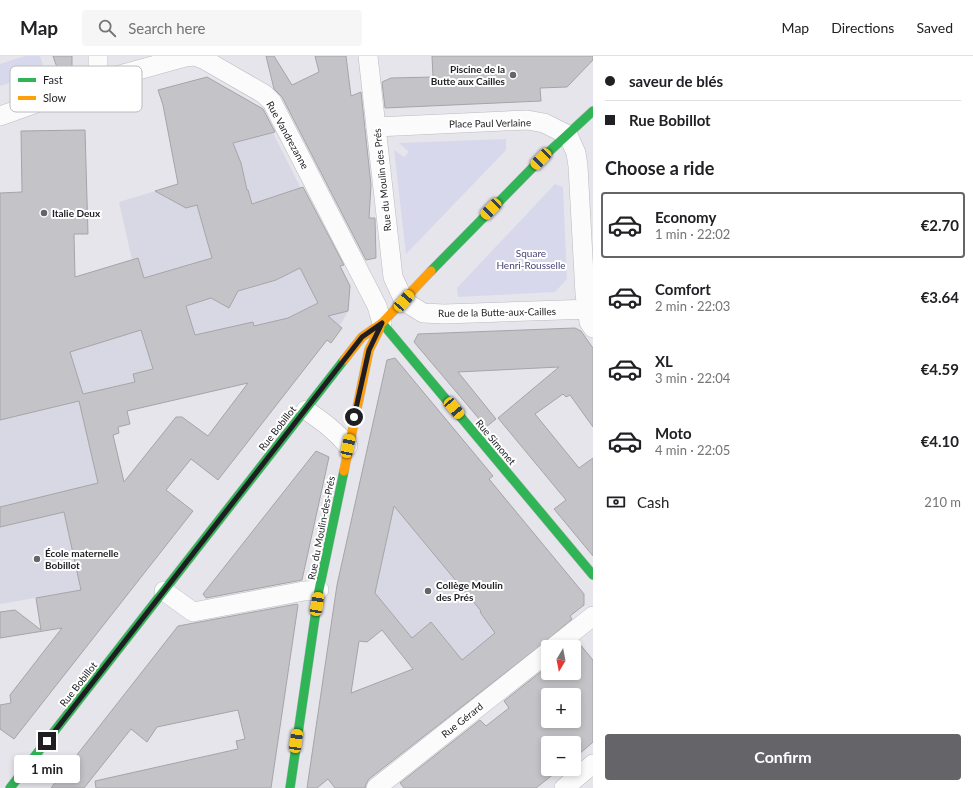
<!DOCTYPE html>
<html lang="en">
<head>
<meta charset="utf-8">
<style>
	body { margin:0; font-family:Lato,sans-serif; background:#f6f6f6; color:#202124; height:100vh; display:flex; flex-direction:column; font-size:15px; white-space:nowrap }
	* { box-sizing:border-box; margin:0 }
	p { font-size:13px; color:#757577 }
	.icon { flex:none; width:22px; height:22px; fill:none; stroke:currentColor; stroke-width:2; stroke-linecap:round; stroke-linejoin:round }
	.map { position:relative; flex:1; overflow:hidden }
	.sheet { display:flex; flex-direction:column; background:#fff; width:380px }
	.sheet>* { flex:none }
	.banner { display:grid; align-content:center; height:88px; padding:0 12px; background:#fff }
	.needle { width:26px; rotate:190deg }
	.buttons { position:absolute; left:541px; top:584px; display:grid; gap:8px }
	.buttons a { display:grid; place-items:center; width:40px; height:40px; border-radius:4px; background:#fff; box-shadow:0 2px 6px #0003; font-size:20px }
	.end { position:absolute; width:18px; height:18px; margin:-9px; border:5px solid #1f1f23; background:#fff; box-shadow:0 0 0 2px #fff }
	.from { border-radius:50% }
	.bubble { position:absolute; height:28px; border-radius:4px; background:#fff; box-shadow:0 2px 6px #0003; font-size:13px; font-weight:700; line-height:28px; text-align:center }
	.car { position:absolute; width:12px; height:24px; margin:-12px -6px; border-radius:5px; box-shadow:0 0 3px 1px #0007; background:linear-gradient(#f5c518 24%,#345 0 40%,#f5c518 0 76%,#345 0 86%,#f5c518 0) }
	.banner b { display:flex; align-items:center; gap:14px; height:38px; font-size:15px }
	.banner b+b { border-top:1px solid #e0e0e0 }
	.banner i { width:10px; height:10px; background:#202124 }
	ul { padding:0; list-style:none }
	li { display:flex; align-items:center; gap:12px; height:66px; margin:0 8px 6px; padding:0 4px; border:2px solid transparent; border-radius:4px }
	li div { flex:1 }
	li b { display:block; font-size:15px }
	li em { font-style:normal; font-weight:700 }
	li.on { border-color:#646469 }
	li>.icon { width:36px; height:36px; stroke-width:1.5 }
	h2 { padding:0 12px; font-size:18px; line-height:48px }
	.pay { display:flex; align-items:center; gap:10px; height:44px; padding:0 12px; font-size:15px }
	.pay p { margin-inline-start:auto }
	.primary-button { display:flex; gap:8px; margin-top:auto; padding:8px 12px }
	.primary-button a { flex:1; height:46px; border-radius:4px; background:#646469; color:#fff; font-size:16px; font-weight:700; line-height:46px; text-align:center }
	header { display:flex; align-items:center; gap:24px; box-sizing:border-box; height:56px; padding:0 20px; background:#fff; border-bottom:1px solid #e0e0e0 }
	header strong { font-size:19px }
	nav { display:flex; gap:22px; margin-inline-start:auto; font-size:14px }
	.search { width:280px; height:36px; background:#f6f6f6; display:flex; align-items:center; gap:10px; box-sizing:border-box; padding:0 14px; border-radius:4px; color:#757577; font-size:15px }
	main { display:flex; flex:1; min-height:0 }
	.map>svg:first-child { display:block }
	.built { fill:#d8d8e5 }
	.green { fill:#d8d8ed }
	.building { fill:#c3c3c8; stroke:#a5a5a9; fill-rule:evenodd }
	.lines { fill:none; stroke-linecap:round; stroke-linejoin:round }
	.street-casing { stroke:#bbbbc0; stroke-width:20 }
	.fast-casing { stroke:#bbbbc0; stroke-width:10 }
	.slow-casing { stroke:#bbbbc0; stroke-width:10 }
	.street { stroke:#fbfbfc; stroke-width:19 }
	.fast { stroke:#30b455; stroke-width:9 }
	.slow { stroke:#ff9f0a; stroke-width:9 }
	.route { stroke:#1f1f23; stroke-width:5 }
	.poi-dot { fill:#646469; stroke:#fff; stroke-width:1.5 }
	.labels { text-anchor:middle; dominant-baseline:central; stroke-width:4; stroke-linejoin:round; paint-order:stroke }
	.poi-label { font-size:10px; font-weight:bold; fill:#1f1f23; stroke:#fff; text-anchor:start }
	.street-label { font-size:10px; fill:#1f1f23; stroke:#fff }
	.park-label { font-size:10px; fill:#484377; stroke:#fff }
	.key { fill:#fff; stroke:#bcbcbd; stroke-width:1 }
	.key-label { font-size:11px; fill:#1f1f23 }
</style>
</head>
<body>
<header>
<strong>Map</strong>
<div class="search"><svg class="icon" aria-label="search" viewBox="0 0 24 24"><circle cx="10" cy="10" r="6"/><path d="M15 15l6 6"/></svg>Search here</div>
<nav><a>Map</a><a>Directions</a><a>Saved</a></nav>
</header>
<main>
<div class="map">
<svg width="593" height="732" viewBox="0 0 593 732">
	<rect width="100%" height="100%" fill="#e5e5eb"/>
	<g class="built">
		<polygon points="207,21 260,51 350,230 294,259 296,267 348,255 341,268 172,317 103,333 127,441 82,534 0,548 0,244 132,204 119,146 179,128 165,54 158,34"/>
		<polygon points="361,423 419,436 541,587 465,648 377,540 337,531"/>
	</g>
	<g class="green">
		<polygon points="25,0 40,0 45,15 0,30 0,8"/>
		<polygon points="506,83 506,94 406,198 394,94 404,101 409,96 399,87"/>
		<polygon points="555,128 563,131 567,223 555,236 458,241 457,232"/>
	</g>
	<g class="building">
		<polygon points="53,0 72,0 72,16 60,20"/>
		<polygon points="266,0 274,0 292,29 319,16 315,0 346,0 351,40 361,36 371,129 369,162 375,162 376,202 366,204 282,41 274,33"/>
		<polygon points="432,0 593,0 593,4 567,31 540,32 541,45 385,52 382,26 391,22 433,21"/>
		<path d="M207,21l56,32 12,23 -42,11 8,20 6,27h1l4,14 51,-17 41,78 -4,1 10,20 -2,25 -20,5 14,12 -11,15 -4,-3 -109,140 -27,-21 -25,31 27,21 -179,228 -14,-10v-24l11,-2 -1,-8 52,-67 -62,10v-26l15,-2 26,20 -5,-32 45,-8 -17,-78 -64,15v-20l98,-24 -19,-82 -79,19v-227l22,-1 -1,-61 64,-1 3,104h-14l1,43 63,-19 6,20 68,-20 -15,-53 -11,3 -31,-17 23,-7 -15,-79 -5,-15zM300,212l18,35 -30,15 -34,8 -1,-4 -58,13 -9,-29 25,-8 18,10 9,-17 38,-11zM141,274l12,39 -20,5 2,8 -52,12 -13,-42zM248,327l-40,53 -26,-19h-6l-52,65 -11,-47 6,-2 -1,-6 12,-3 -3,-13z"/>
		<polygon points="575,272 581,275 593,292 593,371 570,339 566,341 563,338 535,358 579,412 593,402 593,500 554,453 566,444 498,362 559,311 458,316 496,363 486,371 414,286 418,278"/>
		<path d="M395,302l98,118 -4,3 95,115v11l-14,11 2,3 -27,23 -176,137 -3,5 -1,4h-30l-7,-9 -11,9h-10l30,-203 50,-225zM394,450l87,105 -1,1 15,21 -33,27 -31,-38 -19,16 -37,-45zM382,574l31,39 -62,24 8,-52 8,1z"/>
		<polygon points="316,395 329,401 302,524 206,542 203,538"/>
		<polygon points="297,548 298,549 271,732 96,732 95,725 238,693 236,685 245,683 238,654 157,671 147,686 131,673 84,732 51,732 178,570"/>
		<path d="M578,586l15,18v82l-8,7 -11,9v-15h-26v26h12l-24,19h-132l-4,-5 80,-63 6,6 23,-18 -5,-7 44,-35v7h26v-26h-2zM548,639h26v26h-26z"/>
	</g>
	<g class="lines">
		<g class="street-casing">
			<g id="street">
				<polyline points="368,0 393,221 404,245 423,257 444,258 593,253"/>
				<polyline points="98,25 98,0"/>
				<polyline points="0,60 98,25 185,1 195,0 205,4 264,38 272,46 377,250 382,267"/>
				<polyline points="376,71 527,64 544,67 568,79 576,97 578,110 585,238 589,266 593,272"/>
				<path d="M306,354c16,11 30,21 42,36"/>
				<polyline points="164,535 193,556 304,535 319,534"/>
				<polyline points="554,591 593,560"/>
				<polyline points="376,732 548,596"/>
				<polyline points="564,732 593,708"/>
			</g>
		</g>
		<g class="fast-casing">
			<g id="fast">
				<polyline points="431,215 541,103 593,55"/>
				<polyline points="382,267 593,519"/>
				<polyline points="10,732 344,304"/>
				<polyline points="290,732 319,534 344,415"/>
			</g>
		</g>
		<g class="slow-casing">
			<g id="slow">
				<polyline points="344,304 362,281 382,267 431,215"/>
				<polyline points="344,415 369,294 380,272"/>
			</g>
		</g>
		<use href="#street" class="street"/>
		<use href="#fast" class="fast"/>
		<use href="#slow" class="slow"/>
	</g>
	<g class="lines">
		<polyline class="route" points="47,685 362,281 382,267 369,294 354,361"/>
	</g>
	<g class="poi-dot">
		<circle cx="513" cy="19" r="4"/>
		<circle cx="44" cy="157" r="4"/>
		<circle cx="37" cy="503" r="4"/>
		<circle cx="428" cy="535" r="4"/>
	</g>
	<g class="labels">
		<g class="poi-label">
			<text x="505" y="13" text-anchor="end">Piscine de la<tspan x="505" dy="12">Butte aux Cailles</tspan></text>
			<text x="52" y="157">Italie Deux</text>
			<text x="45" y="497">École maternelle<tspan x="45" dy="12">Bobillot</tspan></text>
			<text x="436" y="529">Collège Moulin<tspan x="436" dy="12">des Prés</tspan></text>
		</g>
		<g class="street-label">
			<text transform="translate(490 67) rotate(-1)">Place Paul Verlaine</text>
			<text transform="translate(288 79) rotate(61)">Rue Vandrezanne</text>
			<text transform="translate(382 124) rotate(-96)">Rue du Moulin des Prés</text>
			<text transform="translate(497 256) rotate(-1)">Rue de la Butte-aux-Cailles</text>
			<text transform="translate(277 372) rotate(-52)">Rue Bobillot</text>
			<text transform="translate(496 386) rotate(50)">Rue Simonet</text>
			<text transform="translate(321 472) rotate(-79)">Rue du Moulin-des-Prés</text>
			<text transform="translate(78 628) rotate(-52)">Rue Bobillot</text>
			<text transform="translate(462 664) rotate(-38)">Rue Gérard</text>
		</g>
		<g class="park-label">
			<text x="531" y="197">Square<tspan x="531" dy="12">Henri-Rousselle</tspan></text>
		</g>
	</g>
	<rect x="10" y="10" width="132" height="46" rx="6" class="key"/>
	<rect x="18" y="22" width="18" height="4" fill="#30b455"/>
	<rect x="18" y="40" width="18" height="4" fill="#ff9f0a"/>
	<g class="key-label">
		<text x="43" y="28">Fast</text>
		<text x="43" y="46">Slow</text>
	</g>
</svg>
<div class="buttons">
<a><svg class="needle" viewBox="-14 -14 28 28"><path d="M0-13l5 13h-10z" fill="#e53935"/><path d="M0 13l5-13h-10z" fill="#757577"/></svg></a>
<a>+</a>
<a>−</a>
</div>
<i class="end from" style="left:354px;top:361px"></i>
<i class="end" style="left:47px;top:685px"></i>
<div class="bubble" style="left:14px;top:699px;width:66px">1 min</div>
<i class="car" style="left:541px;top:103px;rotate:224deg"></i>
<i class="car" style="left:491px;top:153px;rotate:224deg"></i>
<i class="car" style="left:404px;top:245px;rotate:41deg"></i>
<i class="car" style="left:454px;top:352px;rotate:140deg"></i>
<i class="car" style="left:348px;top:390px;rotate:12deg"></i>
<i class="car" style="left:317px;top:548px;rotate:9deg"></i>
<i class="car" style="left:296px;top:685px;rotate:8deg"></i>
</div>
<section class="sheet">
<div class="banner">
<b><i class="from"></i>saveur de blés</b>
<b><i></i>Rue Bobillot</b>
</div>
<h2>Choose a ride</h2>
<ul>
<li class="on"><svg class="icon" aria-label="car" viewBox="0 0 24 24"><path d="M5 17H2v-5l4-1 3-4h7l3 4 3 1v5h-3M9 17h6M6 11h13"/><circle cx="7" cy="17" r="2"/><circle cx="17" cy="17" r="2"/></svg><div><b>Economy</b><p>1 min · 22:02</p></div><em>€2.70</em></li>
<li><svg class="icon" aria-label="car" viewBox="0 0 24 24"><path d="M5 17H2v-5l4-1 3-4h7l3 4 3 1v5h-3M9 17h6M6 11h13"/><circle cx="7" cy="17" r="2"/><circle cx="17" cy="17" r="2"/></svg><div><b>Comfort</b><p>2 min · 22:03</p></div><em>€3.64</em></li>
<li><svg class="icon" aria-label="car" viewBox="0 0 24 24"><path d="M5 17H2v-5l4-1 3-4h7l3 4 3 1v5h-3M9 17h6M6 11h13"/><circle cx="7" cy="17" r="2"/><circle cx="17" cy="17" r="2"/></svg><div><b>XL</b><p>3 min · 22:04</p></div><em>€4.59</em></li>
<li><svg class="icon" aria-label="car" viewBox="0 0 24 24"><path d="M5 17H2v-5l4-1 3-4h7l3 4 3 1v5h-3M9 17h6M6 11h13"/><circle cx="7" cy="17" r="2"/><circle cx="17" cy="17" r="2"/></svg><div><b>Moto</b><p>4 min · 22:05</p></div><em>€4.10</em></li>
</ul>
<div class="pay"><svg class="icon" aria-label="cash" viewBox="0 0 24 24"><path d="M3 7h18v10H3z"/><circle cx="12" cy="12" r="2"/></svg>Cash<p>210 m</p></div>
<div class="primary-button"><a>Confirm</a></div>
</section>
</main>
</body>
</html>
